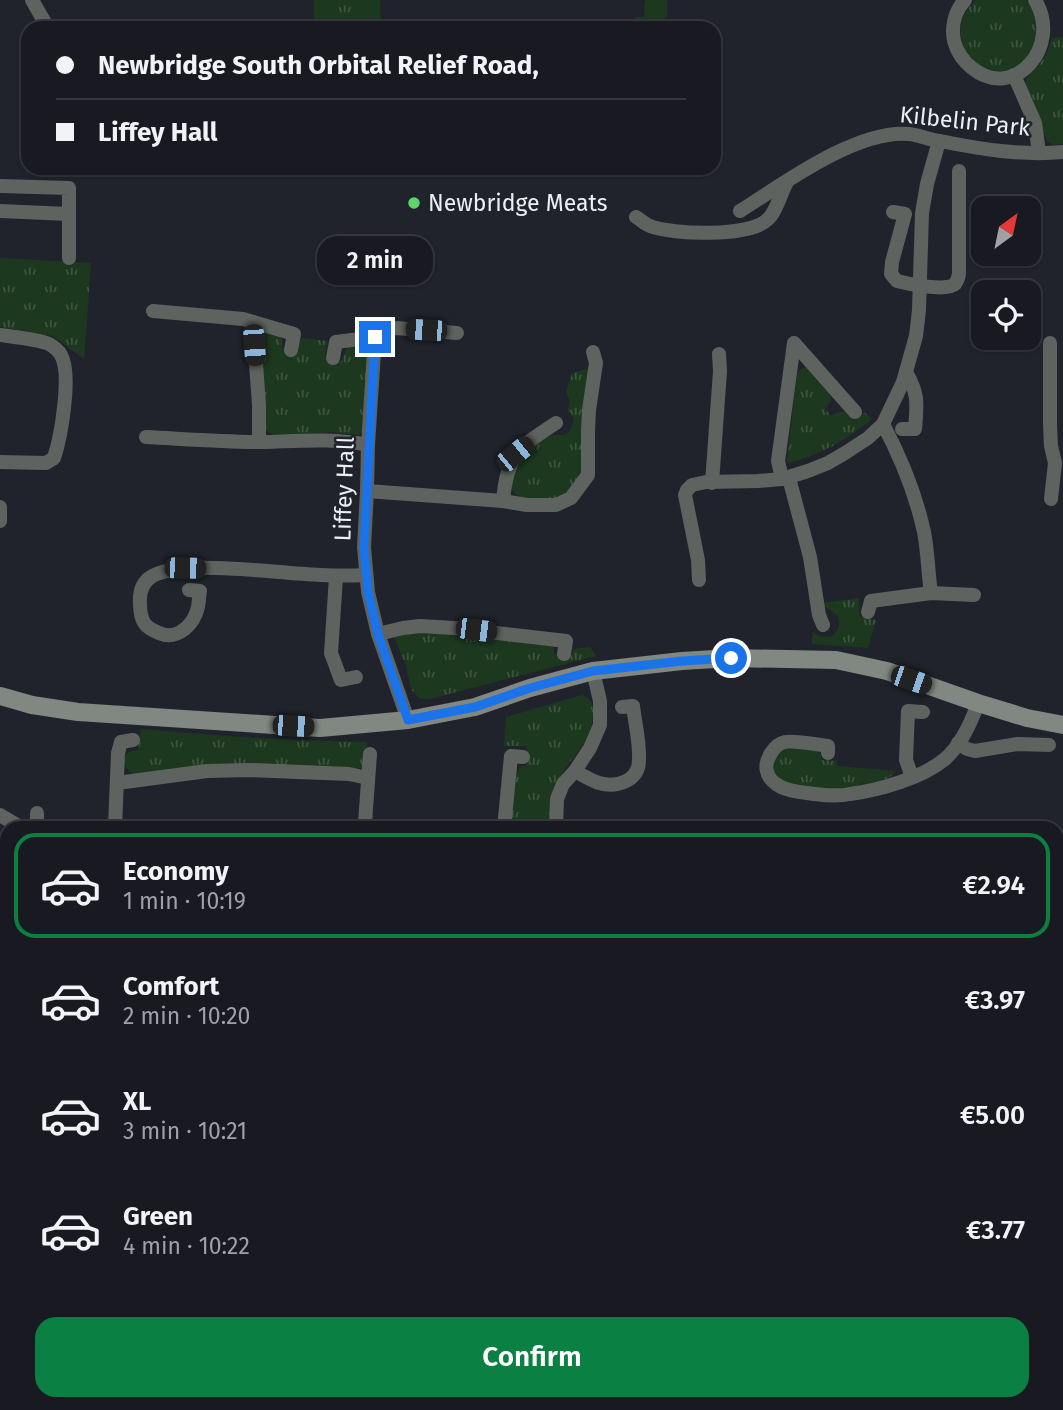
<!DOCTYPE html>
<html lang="en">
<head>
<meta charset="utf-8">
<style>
	body { margin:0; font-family:"Fira Sans",sans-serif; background:#22232a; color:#f1f3f6; height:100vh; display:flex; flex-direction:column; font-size:26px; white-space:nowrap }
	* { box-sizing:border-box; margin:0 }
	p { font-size:23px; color:#9fa1a5 }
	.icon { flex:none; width:38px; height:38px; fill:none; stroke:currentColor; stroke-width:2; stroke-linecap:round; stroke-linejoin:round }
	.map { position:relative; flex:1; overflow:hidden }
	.panel { position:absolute; left:0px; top:821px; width:1064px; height:590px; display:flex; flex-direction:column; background:#191a21; border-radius:21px 21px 0 0; box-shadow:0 2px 5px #0004,0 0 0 2px #37383f }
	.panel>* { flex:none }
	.top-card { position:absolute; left:21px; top:21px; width:700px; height:154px; border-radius:21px; box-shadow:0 2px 5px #0004,0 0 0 2px #37383f; display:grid; align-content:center; height:154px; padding:0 35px; background:#191a21 }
	.needle { width:46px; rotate:33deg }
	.controls { position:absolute; left:971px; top:196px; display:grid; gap:14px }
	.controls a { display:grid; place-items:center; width:70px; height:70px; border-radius:14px; background:#191a21; box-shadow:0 2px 5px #0004,0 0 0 2px #37383f; font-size:35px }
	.end { position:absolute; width:32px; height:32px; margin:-16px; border:9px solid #1a73e8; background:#fff; box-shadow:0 0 0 4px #fff }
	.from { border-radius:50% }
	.bubble { position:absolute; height:49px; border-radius:21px; background:#191a21; box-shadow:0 2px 5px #0004,0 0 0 2px #37383f; font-size:23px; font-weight:600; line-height:49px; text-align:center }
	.car { position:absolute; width:21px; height:42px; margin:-21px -10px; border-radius:9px; box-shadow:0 0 5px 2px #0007; background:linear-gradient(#222 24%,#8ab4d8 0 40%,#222 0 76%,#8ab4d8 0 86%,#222 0) }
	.top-card b { display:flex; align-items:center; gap:24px; height:66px; font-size:26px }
	.top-card b+b { border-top:2px solid #37383f }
	.top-card i { width:18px; height:18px; background:#f1f3f6 }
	ul { padding:12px 0 0; list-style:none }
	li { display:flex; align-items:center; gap:21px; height:105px; margin:0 14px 10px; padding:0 21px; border:4px solid transparent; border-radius:21px }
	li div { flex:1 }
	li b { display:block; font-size:26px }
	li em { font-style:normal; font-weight:600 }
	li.active { border-color:#0b8043 }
	li>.icon { width:63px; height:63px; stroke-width:1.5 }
	.action { display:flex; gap:14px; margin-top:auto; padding:14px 35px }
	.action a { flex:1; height:80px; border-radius:21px; background:#0b8043; color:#fff; font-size:28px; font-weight:600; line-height:80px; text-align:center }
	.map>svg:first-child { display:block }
	.grass { fill:url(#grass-tufts) }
	.cemetery { fill:url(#cemetery-stones) }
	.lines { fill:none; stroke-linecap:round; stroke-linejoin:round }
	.street { stroke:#5f635f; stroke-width:14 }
	.secondary { stroke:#818781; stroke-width:18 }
	.route { stroke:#1a73e8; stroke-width:9 }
	.poi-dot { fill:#5cd56d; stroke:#21232c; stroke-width:2.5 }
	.labels { text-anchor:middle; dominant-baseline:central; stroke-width:5; stroke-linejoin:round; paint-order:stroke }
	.street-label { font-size:23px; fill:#eeeff5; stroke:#21232c }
	.poi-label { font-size:23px; fill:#eeeff5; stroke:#21232c; text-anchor:start }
</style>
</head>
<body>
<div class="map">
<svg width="1063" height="1410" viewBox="0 0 1063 1410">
	<defs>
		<pattern id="grass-tufts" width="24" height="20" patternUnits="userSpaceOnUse" patternTransform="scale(1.75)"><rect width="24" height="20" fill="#1c381f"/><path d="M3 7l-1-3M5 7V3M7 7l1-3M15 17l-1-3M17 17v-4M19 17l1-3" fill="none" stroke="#3d5540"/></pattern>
		<pattern id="cemetery-stones" width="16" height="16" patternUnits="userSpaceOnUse" patternTransform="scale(1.75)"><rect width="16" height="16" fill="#1c381f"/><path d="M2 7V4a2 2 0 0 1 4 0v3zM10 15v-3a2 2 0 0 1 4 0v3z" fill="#3d5540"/></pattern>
	</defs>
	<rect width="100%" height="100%" fill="#21232c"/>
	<g class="grass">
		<polygon points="314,0 380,0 381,28 314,28"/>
		<polygon points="645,0 667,0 667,15 661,24 639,23 636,20 635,17 644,17"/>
		<path d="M976,0h49l7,6 8,15 -11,39c-8,4 -17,11 -25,11 -40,2 -59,-45 -28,-71z"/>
		<path d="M1063,37v107l-10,1 -6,-4 -13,-37 -8,-16v-9c15,-18 19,-17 26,-41z"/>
		<polygon points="0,258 91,263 84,359 53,336 0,327"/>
		<path d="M266,331l15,6 1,11 15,4 4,-14 26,3 -2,16 16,5 6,-14c8,-3 13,-5 21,0l-4,82 -5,5 -27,-3 -54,4 -6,-1 -7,-7 -4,-91z"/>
		<path d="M590,368c-2,28 -4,55 -6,82 0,8 1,20 -3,27 -4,8 -14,18 -24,21 -14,4 -51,5 -45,-19 4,-16 21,-39 38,-43 14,-3 18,4 24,-16l-3,-7 -3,-1 2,-11 -4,-9 6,-19z"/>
		<path d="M803,368h5l22,25c2,8 -1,11 -5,16l6,7 7,-4h6l10,9 10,-9 8,7c-25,21 -52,36 -84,44l-1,-4 9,-77 2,-10z"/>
		<path d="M859,598v18l17,4 -8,28 -56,-4 1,-12 6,4 12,1c14,-11 9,-25 -7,-30l-1,-4z"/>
		<polygon points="423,631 554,646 554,654 571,656 574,649 590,647 596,656 430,699 421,699 412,691 405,663 394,637"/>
		<path d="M582,695c8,3 11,8 11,17 1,30 -26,47 -36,72 -6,13 -7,30 -8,44h-39l4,-50 6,-11 6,-1 1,-20h-23l2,-29z"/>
		<path d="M141,729c75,7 150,12 226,13 0,9 1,18 -5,26l-9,1 -218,6c-15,-7 -16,-24 3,-25z"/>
		<path d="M783,748l34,2 3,3 2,7 15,1v5l59,5 -8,8c-10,-1 -15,7 -25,4l-14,7 -44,-3 -22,-5 -9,-10v-14z"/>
		<polygon points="135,1404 275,1404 277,1410 136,1410"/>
	</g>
	<polygon class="cemetery" points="1057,878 1063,879 1063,1278 1057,1277"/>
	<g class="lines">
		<g class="street">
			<polyline points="32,0 48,28"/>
			<path d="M965,0c-10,11 -14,26 -11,41 3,11 9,20 18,27 42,34 91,-22 63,-68"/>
			<polyline points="1014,75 1035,123 1039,153"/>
			<polyline points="0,186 69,188 69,258"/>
			<polyline points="0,211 69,214"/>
			<path d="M740,211c43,-27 117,-82 169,-77 10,1 21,6 31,7 40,8 82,15 123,11"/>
			<path d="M893,212l12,2 -13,48 -1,12 6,7c11,3 50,11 58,3 2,-3 4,-8 4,-11v-102"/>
			<path d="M636,217c5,3 9,7 14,9 23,9 99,11 117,-6 9,-7 14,-27 20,-38"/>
			<polyline points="153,311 243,319 294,334 291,350"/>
			<polyline points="253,322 259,405 259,442"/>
			<path d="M0,335c14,2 37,4 49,9 4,2 10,7 12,11 11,19 0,82 -7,103l-8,5 -46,-1"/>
			<polyline points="375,337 368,445 367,491 364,547 368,592 378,634 408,720"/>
			<polyline points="1050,343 1050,424 1051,446 1055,463 1051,499"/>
			<polyline points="333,358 336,342 375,337 386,330 396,328 457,333"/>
			<path d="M883,424c18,34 33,71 41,108 4,20 4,41 7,61"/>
			<path d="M902,429h13c2,-26 4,-34 -9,-57"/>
			<path d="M146,437c40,2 80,5 119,5 35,-1 69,-4 103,3"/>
			<polyline points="789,478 810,557 819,615 823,625"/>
			<polyline points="782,479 778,461 794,343 855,412"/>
			<polyline points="712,483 720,371 719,354"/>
			<polyline points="367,491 503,501 527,505 556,505 571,498 588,475 588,431 589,410 596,363 593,352"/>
			<path d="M503,501c4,-46 16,-54 53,-78"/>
			<polyline points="0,507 0,521"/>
			<polyline points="336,577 331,653 341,680 356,677"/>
			<polyline points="699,580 698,560 685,495 687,490 692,485 706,482 758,481 782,479 808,471 828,463 845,453 868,438 883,424 903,382 916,336 919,310 922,213 927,184 939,141"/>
			<path d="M189,590l11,1c-1,5 -1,11 -2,16 -4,18 -21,34 -39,26 -5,-2 -11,-5 -14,-9 -4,-5 -5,-14 -5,-21 -2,-28 20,-32 44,-35 10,-1 21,0 32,0 50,1 100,10 150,7"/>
			<polyline points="868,612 871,601 931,593 974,595"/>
			<polyline points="378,634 403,628 420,626 454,628 566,641 564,654"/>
			<polyline points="958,743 967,749 975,751 1018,744 1049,745"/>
			<path d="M828,753v-7c-10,-1 -33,-6 -43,-4 -11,2 -21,19 -18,29 1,7 8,13 14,16 8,4 17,5 26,6 14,2 29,4 43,1 30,-4 72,-16 95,-35 16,-14 26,-36 33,-56"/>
			<path d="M575,771c7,4 15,9 24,12 18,5 40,-2 40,-23 1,-17 -4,-37 -6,-54l-11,1"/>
			<polyline points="912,777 906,760 908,711 923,712"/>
			<polyline points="117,783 207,771 251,770 349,774 368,778"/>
			<polyline points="0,815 22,828"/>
			<polyline points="37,828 37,813"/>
			<polyline points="115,828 118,753 121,742 133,740"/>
			<polyline points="369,828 365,823 370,754"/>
			<polyline points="504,828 511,756 523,757"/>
			<polyline points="556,828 557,799 563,784 575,771 590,748 600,725 600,701 593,671"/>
			<polyline points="1057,1293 1063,1294"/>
			<polyline points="1057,1385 1063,1386"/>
			<polyline points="730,1404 730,1410"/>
			<polyline points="360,1410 361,1404"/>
		</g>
		<polyline class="secondary" points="0,696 32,705 78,712 320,728 408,720 475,707 530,688 593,671 682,661 731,658 836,660 887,671 978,703 1027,718 1063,725"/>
	</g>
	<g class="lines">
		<polyline class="route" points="375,337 364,547 368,592 378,634 408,720 475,707 530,688 593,671 682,661 731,658"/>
	</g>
	<circle class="poi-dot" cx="414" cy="203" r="7"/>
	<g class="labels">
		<g class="street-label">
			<text transform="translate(965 121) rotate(6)">Kilbelin Park</text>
			<text transform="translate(344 489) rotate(-88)">Liffey Hall</text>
		</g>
		<g class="poi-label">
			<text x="428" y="203">Newbridge Meats</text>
		</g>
	</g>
</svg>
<div class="controls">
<a><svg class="needle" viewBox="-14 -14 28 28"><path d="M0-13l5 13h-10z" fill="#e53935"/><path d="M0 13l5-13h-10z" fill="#9fa1a5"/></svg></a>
<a><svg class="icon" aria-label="locate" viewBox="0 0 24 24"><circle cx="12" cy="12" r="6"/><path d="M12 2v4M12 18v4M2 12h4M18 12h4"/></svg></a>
</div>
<i class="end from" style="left:731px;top:658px"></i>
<i class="end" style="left:375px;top:337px"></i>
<div class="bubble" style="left:317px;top:236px;width:116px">2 min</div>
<i class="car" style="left:426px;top:330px;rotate:273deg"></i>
<i class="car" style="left:254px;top:345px;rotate:176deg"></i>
<i class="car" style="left:515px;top:454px;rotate:51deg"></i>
<i class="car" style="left:185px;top:568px;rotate:91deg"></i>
<i class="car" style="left:476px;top:630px;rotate:97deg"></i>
<i class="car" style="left:911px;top:680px;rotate:109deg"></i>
<i class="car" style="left:293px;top:726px;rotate:93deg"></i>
<div class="top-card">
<b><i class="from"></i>Newbridge South Orbital Relief Road,</b>
<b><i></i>Liffey Hall</b>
</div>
<section class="panel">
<ul>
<li class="active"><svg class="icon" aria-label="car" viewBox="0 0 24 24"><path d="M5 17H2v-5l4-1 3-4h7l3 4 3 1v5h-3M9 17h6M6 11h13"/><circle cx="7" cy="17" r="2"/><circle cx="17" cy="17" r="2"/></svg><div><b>Economy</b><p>1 min · 10:19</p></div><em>€2.94</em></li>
<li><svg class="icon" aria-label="car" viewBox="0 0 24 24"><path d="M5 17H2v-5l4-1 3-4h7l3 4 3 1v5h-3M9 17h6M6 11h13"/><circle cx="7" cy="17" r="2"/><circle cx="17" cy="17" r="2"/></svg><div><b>Comfort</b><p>2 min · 10:20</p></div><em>€3.97</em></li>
<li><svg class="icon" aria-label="car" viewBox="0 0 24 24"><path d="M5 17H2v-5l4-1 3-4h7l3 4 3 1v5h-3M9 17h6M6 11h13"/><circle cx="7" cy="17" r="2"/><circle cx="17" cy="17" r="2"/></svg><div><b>XL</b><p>3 min · 10:21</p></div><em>€5.00</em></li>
<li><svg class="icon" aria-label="car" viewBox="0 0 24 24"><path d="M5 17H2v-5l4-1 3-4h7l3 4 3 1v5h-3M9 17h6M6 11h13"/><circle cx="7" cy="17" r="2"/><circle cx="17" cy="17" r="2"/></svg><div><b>Green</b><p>4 min · 10:22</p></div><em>€3.77</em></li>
</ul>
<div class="action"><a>Confirm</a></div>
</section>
</div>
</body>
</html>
